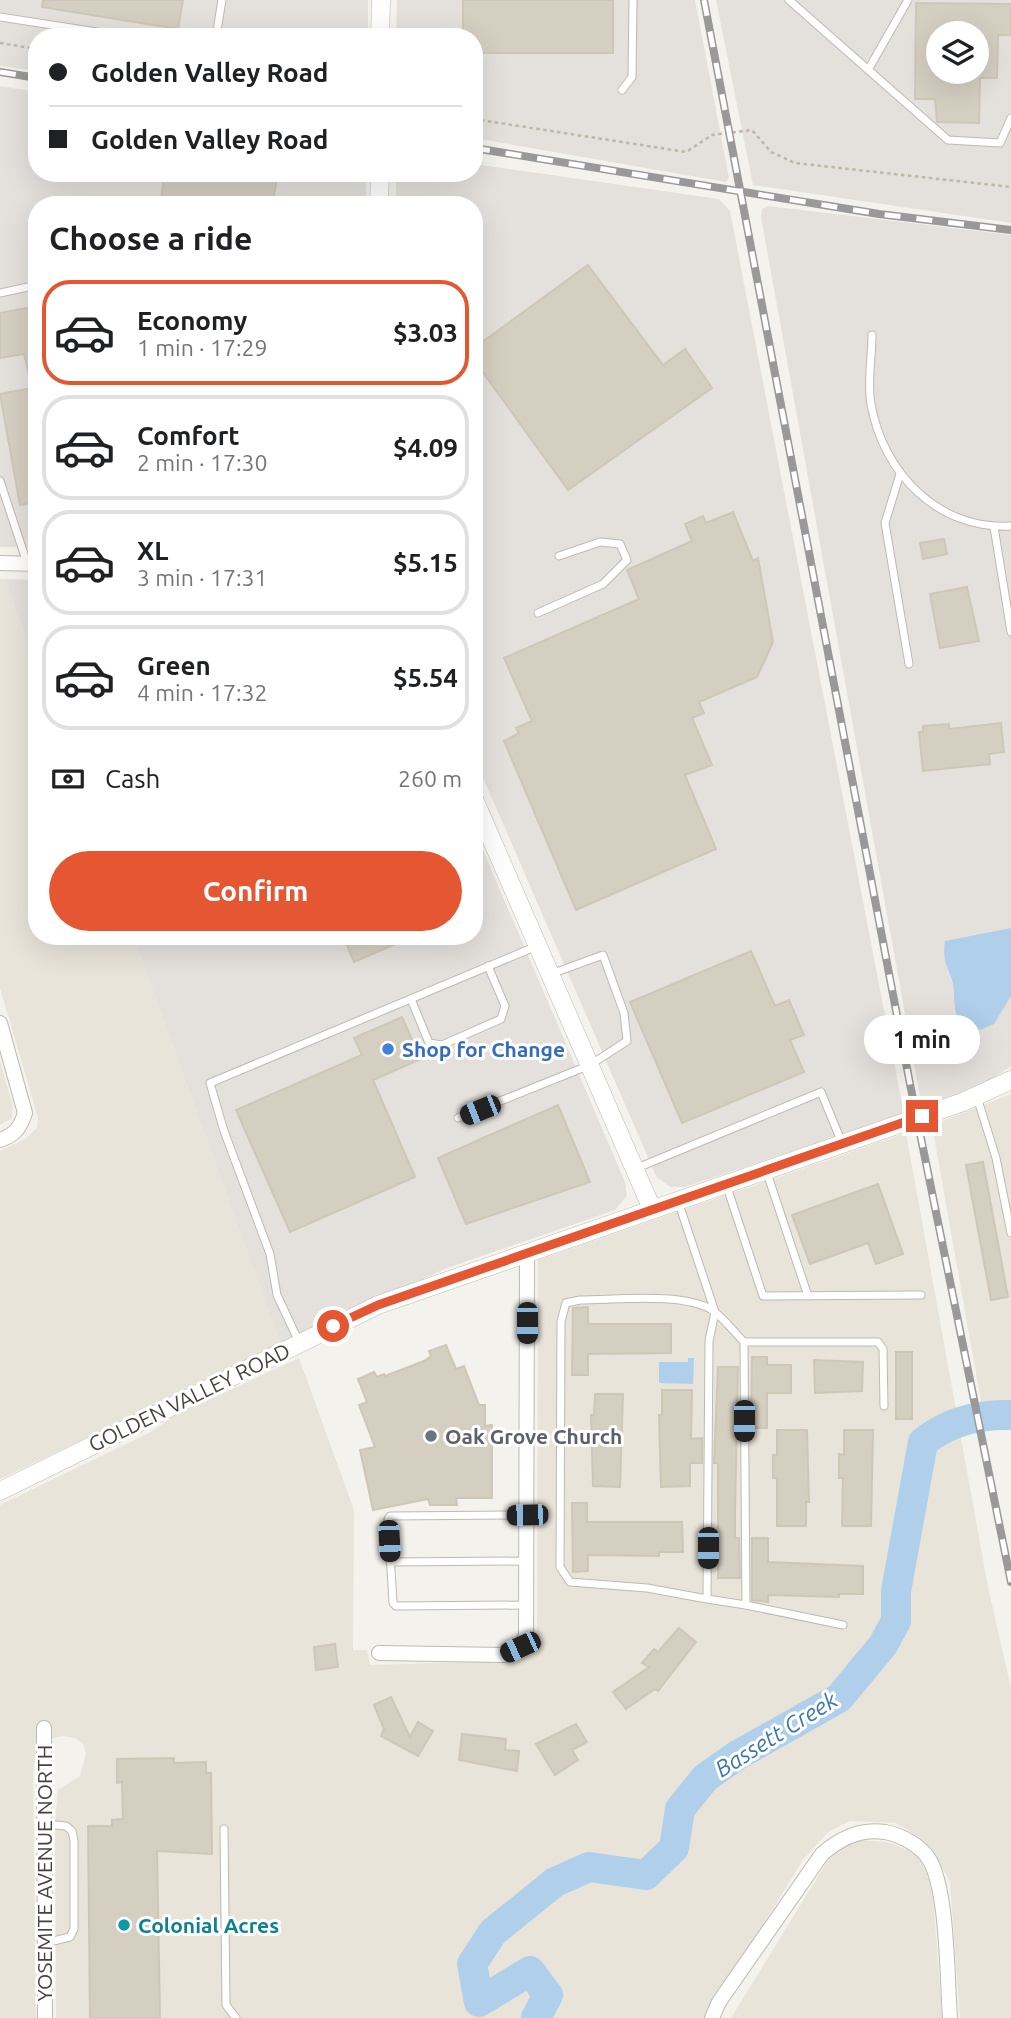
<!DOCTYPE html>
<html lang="en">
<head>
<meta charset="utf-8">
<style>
	body { margin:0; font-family:Ubuntu,sans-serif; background:#f6f6f6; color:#202124; height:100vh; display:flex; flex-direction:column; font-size:26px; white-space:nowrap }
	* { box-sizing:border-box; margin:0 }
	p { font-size:23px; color:#757577 }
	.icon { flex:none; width:38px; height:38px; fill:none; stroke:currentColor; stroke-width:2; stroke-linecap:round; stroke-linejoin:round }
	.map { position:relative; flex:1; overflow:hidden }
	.details { position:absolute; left:28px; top:196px; width:455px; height:749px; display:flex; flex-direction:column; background:#fff; border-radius:28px; box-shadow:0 7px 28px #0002 }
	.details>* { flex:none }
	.hud { position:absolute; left:28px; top:28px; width:455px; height:154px; border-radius:28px; box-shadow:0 7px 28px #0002; display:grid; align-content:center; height:154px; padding:0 21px; background:#fff }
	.tools { position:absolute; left:926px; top:21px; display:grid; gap:14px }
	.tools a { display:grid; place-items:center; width:63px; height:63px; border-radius:50%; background:#fff; box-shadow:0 7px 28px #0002; font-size:35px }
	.end { position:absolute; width:32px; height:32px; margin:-16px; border:9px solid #e55732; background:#fff; box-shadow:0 0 0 4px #fff }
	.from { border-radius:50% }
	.bubble { position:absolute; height:49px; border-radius:24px; background:#fff; box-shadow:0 7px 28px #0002; font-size:23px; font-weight:700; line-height:49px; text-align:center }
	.car { position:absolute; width:21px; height:42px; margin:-21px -10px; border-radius:9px; box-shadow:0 0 5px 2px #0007; background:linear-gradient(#222 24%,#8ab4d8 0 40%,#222 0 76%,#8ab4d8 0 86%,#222 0) }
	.hud b { display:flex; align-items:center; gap:24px; height:66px; font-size:26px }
	.hud b+b { border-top:2px solid #e0e0e0 }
	.hud i { width:18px; height:18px; background:#202124 }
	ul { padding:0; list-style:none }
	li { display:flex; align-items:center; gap:21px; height:105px; margin:0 14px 10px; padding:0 7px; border:4px solid #e0e0e0; border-radius:28px }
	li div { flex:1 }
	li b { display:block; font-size:26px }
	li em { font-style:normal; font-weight:700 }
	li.selected { border-color:#e55732 }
	li>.icon { width:63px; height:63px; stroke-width:1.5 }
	h2 { padding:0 21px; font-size:32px; line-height:84px }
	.pay { display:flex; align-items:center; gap:18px; height:77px; padding:0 21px; font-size:26px }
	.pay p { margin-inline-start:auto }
	.cta { display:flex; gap:14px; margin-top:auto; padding:14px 21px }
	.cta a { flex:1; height:80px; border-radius:42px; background:#e55732; color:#fff; font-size:28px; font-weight:700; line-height:80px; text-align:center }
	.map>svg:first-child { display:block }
	.residential { fill:#e8e4da }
	.industrial { fill:#e4e1dd; fill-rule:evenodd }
	.water { fill:#afcfea }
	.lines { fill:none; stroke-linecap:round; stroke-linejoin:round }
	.river { stroke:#afcfea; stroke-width:30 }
	.building { fill:#d5cfc2; stroke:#cfc7b6; stroke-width:2; fill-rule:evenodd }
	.service-casing { stroke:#bfbaaf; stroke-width:9 }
	.minor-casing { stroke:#bfbaaf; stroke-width:16 }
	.tertiary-casing { stroke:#bfbaaf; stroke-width:19 }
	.path { stroke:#bfb7a2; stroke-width:2.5; stroke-dasharray:3.5 3.5; stroke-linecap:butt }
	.service { stroke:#fff; stroke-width:7 }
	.minor { stroke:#fff; stroke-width:14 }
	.tertiary { stroke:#fff; stroke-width:18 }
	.rail-casing { stroke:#999; stroke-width:8 }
	.rail { stroke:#fff; stroke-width:5; stroke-dasharray:16; stroke-linecap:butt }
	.route { stroke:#e55732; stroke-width:9 }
	.shop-dot { fill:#3f7fe0; stroke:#fff; stroke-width:2.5 }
	.worship-dot { fill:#6b7280; stroke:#fff; stroke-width:2.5 }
	.culture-dot { fill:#0f9aa8; stroke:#fff; stroke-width:2.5 }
	.labels { text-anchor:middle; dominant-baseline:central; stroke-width:6; stroke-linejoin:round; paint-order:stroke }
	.shop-label { font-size:21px; font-weight:bold; fill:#366cbe; stroke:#fff; text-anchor:start }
	.street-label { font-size:21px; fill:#48433a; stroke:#fff }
	.worship-label { font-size:21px; font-weight:bold; fill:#5b616d; stroke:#fff; text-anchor:start }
	.culture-label { font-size:21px; font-weight:bold; fill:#0d838f; stroke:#fff; text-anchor:start }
	.water-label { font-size:23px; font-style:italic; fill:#3d76aa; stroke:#fff }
</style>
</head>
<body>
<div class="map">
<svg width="1011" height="2018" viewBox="0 0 1011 2018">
	<rect width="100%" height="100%" fill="#f4f2ec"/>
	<g class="residential">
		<polygon points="0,579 4,579 37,669 37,936 133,936 281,1345 0,1479 0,1151 25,1139 37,1128 38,1118 0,988"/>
		<polygon points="0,1061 13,1106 12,1118 0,1125"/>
		<polygon points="1011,1094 1011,1431 1008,1420 985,1424 932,1125"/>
		<polygon points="906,1133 988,1587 1011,1688 1011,2018 960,2018 950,1881 937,1859 918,1837 896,1823 850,1821 828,1832 803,1860 706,2018 56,2018 55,1824 58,1790 80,1776 86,1754 83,1744 75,1738 63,1736 49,1739 39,1746 33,1771 36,2018 0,2018 0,1505 151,1432 172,1417 299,1358 354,1510 353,1650 367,1650 370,1665 513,1661 523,1657 537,1635 538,1260"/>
		<polygon points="860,1840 887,1842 916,1853 926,1871 933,1893 942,2018 731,2018 833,1852"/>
	</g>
	<g class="industrial">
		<polygon points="0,0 368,0 368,37 37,37 37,71 0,66"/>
		<polygon points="397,0 695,0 729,178 726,182 474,138 474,37 396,37"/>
		<path d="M716,0h295v223l-258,-38zM938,33h38v39h-38z"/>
		<polygon points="0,86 37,92 37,173 366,173 366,205 37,205 37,547 0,547"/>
		<polygon points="474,164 719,199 730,211 904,1114 685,1187 671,1187 657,1178 474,757 474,205 396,205 396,173 474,173"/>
		<polygon points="768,206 1011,235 1011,1066 990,1080 922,1108 761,217 762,209"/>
		<polygon points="4,579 37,580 37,669"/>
		<polygon points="474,829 625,1182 627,1196 615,1210 447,1268 281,1345 133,936 474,936"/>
	</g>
	<g class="water">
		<path d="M1011,928v68l-17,28 -14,6 -23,-11c-2,-10 -3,-18 -3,-28 -1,-20 -13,-24 -9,-50z"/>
		<polygon points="688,1358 694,1358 693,1384 659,1383 659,1362 688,1362"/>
	</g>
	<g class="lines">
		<path class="river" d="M536,2018l12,-23 -18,-24 -51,31 -7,-38 21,-32 62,-50 34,-15 57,8 28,-27 6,-39 25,-31 31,-22 103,-58 44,-53 13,-24v-30l27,-149c25,-20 56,-28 88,-27"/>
	</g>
	<g class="building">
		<polygon points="43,0 183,0 178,29 42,7"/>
		<polygon points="463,0 613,0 613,53 474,53 474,37 463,37"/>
		<path d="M916,3l95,1v31h-13l-1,43h-17l-1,45 -42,-1 -2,-23h-20zM938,33h38v39h-38z"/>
		<polygon points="165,173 278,173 272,205 160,205"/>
		<polygon points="588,265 663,365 685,349 712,388 568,490 474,360 474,348"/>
		<polygon points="37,306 37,502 20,505 0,394 32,388 24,354 0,358 0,313"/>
		<polygon points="733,512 753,561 758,558 773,642 757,677 699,702 704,713 692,718 712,765 685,775 716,849 576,910 504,741 519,733 516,728 532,721 504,658 639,599 627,570 692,541 685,524 703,516 706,523"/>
		<polygon points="944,539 947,554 923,559 920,543"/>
		<polygon points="967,587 979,641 940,648 930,594"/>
		<polygon points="1001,723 1004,752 989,754 990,764 923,771 919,732 923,732 923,726 949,724 949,729"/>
		<polygon points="343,936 414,936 354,962"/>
		<polygon points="751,951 775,1006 789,1000 804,1035 790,1040 804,1072 682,1123 630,1002"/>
		<polygon points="402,1017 421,1059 373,1080 415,1177 290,1232 236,1110 362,1055 354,1038"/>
		<polygon points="558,1105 590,1182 466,1224 438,1158"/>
		<polygon points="983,1162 1008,1297 991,1300 966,1165"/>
		<polygon points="878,1184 903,1254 876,1264 868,1243 810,1264 792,1215"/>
		<polygon points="588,1307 588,1324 671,1324 671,1353 588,1354 588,1375 572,1375 573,1308"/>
		<polygon points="446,1345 456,1369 464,1366 479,1405 485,1405 485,1426 492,1425 492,1498 456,1498 457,1505 430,1505 428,1499 373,1510 360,1450 375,1447 359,1405 367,1402 358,1379 374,1372 377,1377 384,1374 385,1376 424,1361 431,1356 429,1351"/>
		<rect x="896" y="1352" width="16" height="67"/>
		<polygon points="752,1357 767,1357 767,1365 791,1365 791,1393 767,1393 767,1428 751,1428"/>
		<polygon points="814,1360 863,1362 862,1391 815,1393"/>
		<polygon points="718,1367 738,1367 735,1514 735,1538 739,1538 740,1578 718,1578 718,1463 714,1463"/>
		<polygon points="662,1390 692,1390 691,1439 702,1438 702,1463 690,1463 690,1486 661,1487 659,1415 662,1415"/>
		<polygon points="595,1394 623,1394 620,1487 593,1486 591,1415 594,1415"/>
		<polygon points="777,1430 807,1430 809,1502 806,1502 806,1526 777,1526 777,1478 773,1478 773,1455 777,1455"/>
		<polygon points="844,1430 873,1430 871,1526 842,1526 843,1478 839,1478 839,1454 844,1455"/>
		<polygon points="572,1503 587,1503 587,1522 682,1522 683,1552 659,1552 659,1556 588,1555 588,1571 573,1572"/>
		<polygon points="752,1538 768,1538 768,1562 863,1566 863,1594 839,1594 839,1597 768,1595 768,1602 752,1600"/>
		<polygon points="679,1628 696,1642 658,1691 655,1689 626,1709 613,1692 649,1667 642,1663 654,1649 658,1652"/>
		<polygon points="335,1644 338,1667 316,1670 314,1647"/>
		<polygon points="391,1697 410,1737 418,1722 433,1731 418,1756 381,1736 384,1729 374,1705"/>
		<polygon points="576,1724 587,1742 572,1750 578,1760 555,1775 536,1744"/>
		<polygon points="462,1734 506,1739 505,1750 519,1751 517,1771 459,1760"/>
		<polygon points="174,1758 174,1763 206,1762 206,1773 211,1773 212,1854 157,1851 160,2018 90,2018 88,1826 112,1826 112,1820 123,1819 122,1782 117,1783 117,1759"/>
	</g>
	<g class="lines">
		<g class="service-casing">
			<g id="service">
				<polyline points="789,0 948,140 1000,143 1011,118"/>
				<polyline points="0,17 129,37"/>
				<polyline points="216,37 222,0"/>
				<polyline points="868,70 908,0"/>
				<polyline points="622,90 632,77 633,0"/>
				<polyline points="0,293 37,285"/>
				<polyline points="474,318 475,317"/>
				<path d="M872,335c0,22 -5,48 -1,69 12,69 67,126 140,122"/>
				<polyline points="900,474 885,523 909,664"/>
				<polyline points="0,481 27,563"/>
				<polyline points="994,527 1011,632"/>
				<polyline points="538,613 603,584 627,560 620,544 600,542 559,556"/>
				<polyline points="411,999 429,1043 442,1045 501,1019 505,1006 488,966"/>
				<polyline points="977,1097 996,1158 1011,1233"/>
				<polyline points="458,1118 590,1065 627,1041 624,1013 603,955 551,974"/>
				<polyline points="637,1168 821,1092 842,1143"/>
				<polyline points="766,1170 808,1296"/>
				<polyline points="726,1184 763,1296 921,1295"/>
				<path d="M678,1201l37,111 -6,29 -2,258 39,6 -2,-263c-10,-10 -20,-24 -32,-32 -29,-18 -96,-10 -132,-10l-14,3 -5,18 -1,246 10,15 77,6 60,11"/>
				<polyline points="299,1342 277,1295 270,1254 224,1131 210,1083 537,946"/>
				<polyline points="744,1342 878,1342 883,1349 884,1406"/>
				<polyline points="390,1562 526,1561"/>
				<polyline points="526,1605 396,1606 393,1603 388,1519 390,1516 527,1515"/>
				<polyline points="746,1605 843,1625"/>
				<polyline points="224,1829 226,2005 236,2018"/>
				<polyline points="45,1943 70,1937 74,1929 74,1841 72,1831 66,1826 45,1824"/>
			</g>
		</g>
		<g class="minor-casing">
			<g id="minor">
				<polyline points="0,563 37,564"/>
				<path d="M0,1023l25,90c-5,15 -10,22 -25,27"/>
				<polyline points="379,1653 504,1655 520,1647 526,1636 527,1253"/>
				<polyline points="44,1728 45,2018"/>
				<path d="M712,2018l7,-16 103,-148c18,-16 38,-26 63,-22 16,3 35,13 44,27 19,31 18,120 21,159"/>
			</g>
		</g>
		<g class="tertiary-casing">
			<g id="tertiary">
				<polyline points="380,37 381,0"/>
				<polyline points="379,205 380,173"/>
				<polyline points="474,799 652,1209"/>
				<polyline points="0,1491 378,1305 963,1102 1011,1080"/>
			</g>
		</g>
		<g class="path">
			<polyline points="0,43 37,49"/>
			<polyline points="474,119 686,152 712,135 752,130 771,152 795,163 1011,187"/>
		</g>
		<use href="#service" class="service"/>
		<use href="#minor" class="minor"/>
		<use href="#tertiary" class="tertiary"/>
		<g class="rail-casing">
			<g id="rail">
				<polyline points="704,0 910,1084 1011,1582"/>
				<polyline points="0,72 37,78"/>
				<polyline points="474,148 879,214 1011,230"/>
			</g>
		</g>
		<use href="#rail" class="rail"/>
	</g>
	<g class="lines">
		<polyline class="route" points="333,1326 378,1305 922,1116"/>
	</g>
	<circle class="shop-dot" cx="388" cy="1049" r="7"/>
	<circle class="worship-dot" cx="431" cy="1436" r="7"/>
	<circle class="culture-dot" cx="124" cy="1925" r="7"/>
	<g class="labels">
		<g class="shop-label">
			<text x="402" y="1049">Shop for Change</text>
		</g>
		<g class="street-label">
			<text transform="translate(189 1397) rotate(-26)">GOLDEN VALLEY ROAD</text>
			<text transform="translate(44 1873) rotate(-90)">YOSEMITE AVENUE NORTH</text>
		</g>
		<g class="worship-label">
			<text x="445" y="1436">Oak Grove Church</text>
		</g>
		<g class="culture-label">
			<text x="138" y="1925">Colonial Acres</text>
		</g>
		<g class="water-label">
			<text transform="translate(776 1734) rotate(-32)">Bassett Creek</text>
		</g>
	</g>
</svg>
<div class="tools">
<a><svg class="icon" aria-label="layers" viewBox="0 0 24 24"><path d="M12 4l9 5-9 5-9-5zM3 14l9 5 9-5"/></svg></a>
</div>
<i class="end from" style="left:333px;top:1326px"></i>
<i class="end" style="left:922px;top:1116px"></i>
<div class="bubble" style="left:864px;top:1015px;width:116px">1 min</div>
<i class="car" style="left:480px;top:1110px;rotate:248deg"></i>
<i class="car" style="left:527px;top:1323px;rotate:180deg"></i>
<i class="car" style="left:744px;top:1421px;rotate:180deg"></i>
<i class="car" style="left:527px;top:1515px;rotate:269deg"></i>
<i class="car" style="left:389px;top:1541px;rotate:177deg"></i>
<i class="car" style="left:708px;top:1548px;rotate:180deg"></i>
<i class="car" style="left:520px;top:1647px;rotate:245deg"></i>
<div class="hud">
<b><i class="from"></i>Golden Valley Road</b>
<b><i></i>Golden Valley Road</b>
</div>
<section class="details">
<h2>Choose a ride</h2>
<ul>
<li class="selected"><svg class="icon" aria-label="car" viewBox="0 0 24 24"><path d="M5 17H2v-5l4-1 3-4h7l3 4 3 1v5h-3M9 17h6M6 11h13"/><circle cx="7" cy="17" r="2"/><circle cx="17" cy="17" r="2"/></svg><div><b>Economy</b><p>1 min · 17:29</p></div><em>$3.03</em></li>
<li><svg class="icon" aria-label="car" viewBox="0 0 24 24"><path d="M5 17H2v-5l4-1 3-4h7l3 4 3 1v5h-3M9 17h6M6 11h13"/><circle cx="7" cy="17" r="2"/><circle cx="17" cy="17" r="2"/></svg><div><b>Comfort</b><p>2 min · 17:30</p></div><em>$4.09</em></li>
<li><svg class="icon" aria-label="car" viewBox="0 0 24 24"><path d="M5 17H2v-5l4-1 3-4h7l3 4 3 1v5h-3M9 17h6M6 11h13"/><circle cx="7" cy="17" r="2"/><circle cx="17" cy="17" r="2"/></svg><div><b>XL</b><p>3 min · 17:31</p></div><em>$5.15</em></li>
<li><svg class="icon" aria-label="car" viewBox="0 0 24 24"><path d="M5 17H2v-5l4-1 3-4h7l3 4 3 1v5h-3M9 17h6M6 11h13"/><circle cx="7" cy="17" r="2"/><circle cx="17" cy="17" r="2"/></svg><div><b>Green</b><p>4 min · 17:32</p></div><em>$5.54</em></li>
</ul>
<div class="pay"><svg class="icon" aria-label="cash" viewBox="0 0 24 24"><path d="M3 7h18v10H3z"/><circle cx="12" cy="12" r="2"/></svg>Cash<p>260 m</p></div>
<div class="cta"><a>Confirm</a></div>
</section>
</div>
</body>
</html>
